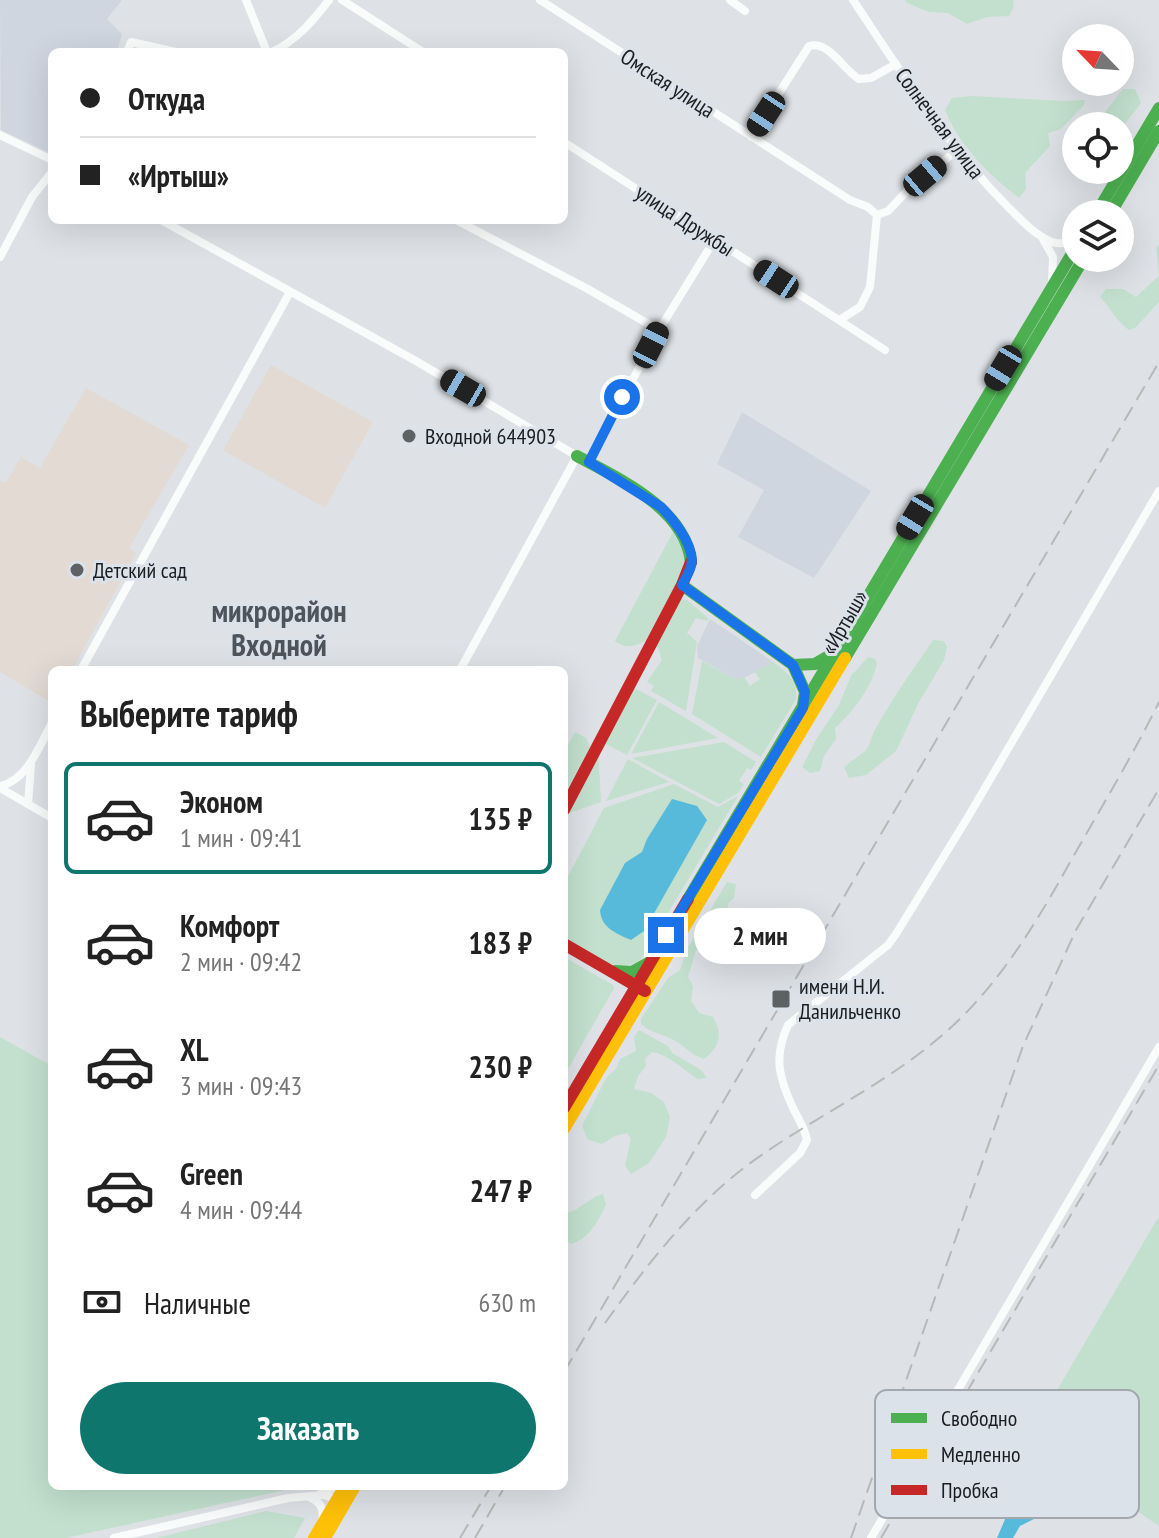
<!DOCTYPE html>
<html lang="ru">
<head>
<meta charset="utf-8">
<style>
	body { margin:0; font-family:"PT Sans Narrow",sans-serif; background:#f2f2f2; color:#222; height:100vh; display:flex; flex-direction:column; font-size:30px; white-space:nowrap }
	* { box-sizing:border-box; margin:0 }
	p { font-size:26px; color:#767676 }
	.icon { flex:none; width:44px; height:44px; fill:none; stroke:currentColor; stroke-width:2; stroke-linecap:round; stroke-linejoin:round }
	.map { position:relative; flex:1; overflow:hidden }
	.details { position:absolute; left:48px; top:666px; width:520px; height:824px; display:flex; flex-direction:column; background:#fff; border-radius:12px; box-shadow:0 8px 32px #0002 }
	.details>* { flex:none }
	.banner { position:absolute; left:48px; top:48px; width:520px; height:176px; border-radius:12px; box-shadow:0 8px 32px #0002; display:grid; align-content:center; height:176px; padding:0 32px; background:#fff }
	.needle { width:52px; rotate:295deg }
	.buttons { position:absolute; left:1062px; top:24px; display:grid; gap:16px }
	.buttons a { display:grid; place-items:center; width:72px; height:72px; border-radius:50%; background:#fff; box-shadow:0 8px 32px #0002; font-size:40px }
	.end { position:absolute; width:36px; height:36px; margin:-18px; border:10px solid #1a73e8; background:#fff; box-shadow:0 0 0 4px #fff }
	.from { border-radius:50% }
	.bubble { position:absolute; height:56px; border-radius:28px; background:#fff; box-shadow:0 8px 32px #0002; font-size:26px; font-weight:800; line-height:56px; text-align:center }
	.car { position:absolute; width:24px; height:48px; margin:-24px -12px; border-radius:10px; box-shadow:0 0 6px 2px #0007; background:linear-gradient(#222 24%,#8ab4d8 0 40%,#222 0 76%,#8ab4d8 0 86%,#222 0) }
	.banner b { display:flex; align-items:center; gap:28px; height:76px; font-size:30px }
	.banner b+b { border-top:2px solid #e0e0e0 }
	.banner i { width:20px; height:20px; background:#222 }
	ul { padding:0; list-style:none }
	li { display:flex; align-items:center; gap:24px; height:112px; margin:0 16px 12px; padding:0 16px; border:4px solid transparent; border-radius:12px }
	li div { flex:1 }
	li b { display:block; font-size:30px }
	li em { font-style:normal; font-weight:800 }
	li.selected { border-color:#0f766e }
	li>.icon { width:72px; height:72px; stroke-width:1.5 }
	h2 { padding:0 32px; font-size:36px; line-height:96px }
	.pay { display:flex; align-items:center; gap:20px; height:88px; padding:0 32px; font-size:30px }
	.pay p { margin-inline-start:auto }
	.cta { display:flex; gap:16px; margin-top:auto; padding:16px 32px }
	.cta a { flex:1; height:92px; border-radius:48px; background:#0f766e; color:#fff; font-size:32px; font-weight:800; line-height:92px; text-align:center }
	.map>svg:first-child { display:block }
	.built { fill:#cfd6e0 }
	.education { fill:#e2dad3 }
	.green { fill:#c2e0cd }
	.water { fill:#57badb }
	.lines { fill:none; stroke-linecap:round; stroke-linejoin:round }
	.street { stroke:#fafbfb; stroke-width:8 }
	.fast { stroke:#4caf50; stroke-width:12 }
	.slow { stroke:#ffc107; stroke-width:12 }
	.jam { stroke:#c62828; stroke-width:12 }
	.rail { stroke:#b7b8b8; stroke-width:2; stroke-dasharray:16 8; stroke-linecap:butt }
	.route { stroke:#1a73e8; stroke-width:10 }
	.poi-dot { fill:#5f6265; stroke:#dbe2ea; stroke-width:3 }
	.labels { text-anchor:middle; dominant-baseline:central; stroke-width:6; stroke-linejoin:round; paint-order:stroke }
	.street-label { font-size:22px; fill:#1b1d20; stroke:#dbe2ea }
	.poi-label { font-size:22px; fill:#1b1d20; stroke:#dbe2ea; text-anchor:start }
	.district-label { font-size:30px; font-weight:bold; fill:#4e545b; stroke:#dbe2ea }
	.key { fill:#dbe2ea; stroke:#a1a7ad; stroke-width:2 }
	.key-label { font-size:22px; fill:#1b1d20 }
</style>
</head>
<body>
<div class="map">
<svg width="1159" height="1538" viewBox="0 0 1159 1538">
	<rect width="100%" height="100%" fill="#dee2e6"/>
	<g class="built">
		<polygon points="0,0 122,0 107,19 122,34 117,52 52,52 52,154 1,130"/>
		<polygon points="742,412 871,491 814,578 738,537 764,490 717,464"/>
		<polygon points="710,619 772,661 769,666 741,679 735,679 698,658 697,646"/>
	</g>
	<g class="education">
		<polygon points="271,365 373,422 325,508 223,450"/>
		<polygon points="86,388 189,445 129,548 136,553 72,670 52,670 52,703 0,672 0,481 6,483 21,457 40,468"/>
	</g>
	<g class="green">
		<polygon points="905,0 1013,0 1014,6 1009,16 987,17 967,24 948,13 929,12 907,3"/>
		<polygon points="1123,89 1135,89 1141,103 1120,130 1120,126 1094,126"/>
		<path d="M972,96l92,5 21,-1 -1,5 -23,24 -13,4 2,13 -25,27 1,16 -7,9c-30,-23 -60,-53 -74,-88l7,-12z"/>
		<path d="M1159,245v57l-24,26 -6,2c-13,-9 -18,-22 -29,-33l6,-8h17l13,8 23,-21 -3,-29z"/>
		<path d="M673,532l10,17 3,17 -40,74c-10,7 -22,9 -31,1z"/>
		<polygon points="682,599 687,600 708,618 708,621 696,618 687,633 697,642 686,711 651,691 654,686 647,682 662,660 658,648 653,645 677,602"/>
		<path d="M933,640l11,1 3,6 -3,13 -25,42 -23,49 -30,24 -17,3 -5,-11c7,-6 14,-10 20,-15 6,-4 7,-16 11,-22 17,-32 38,-60 58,-90z"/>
		<path d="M868,657l7,2 2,4c-5,24 -24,49 -42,65l1,11 -12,17 -4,15 -10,2 -8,-6 15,-29 22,-33 12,-29z"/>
		<path d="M702,661l33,18 9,-2 6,9 10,-7 -6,-8 14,-5 4,-5c14,11 26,18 24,38l-35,58 -69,-43z"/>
		<polygon points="632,687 657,700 627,755 602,742"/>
		<polygon points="659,702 718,738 631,754"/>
		<polygon points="575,732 586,738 590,747 564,795 564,753"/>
		<polygon points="724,742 756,762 751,770 747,768 739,781 744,784 738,793 719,804 632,758"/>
		<polygon points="598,747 601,802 564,815"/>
		<polygon points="628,759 669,782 606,801"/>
		<path d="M674,784l44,23 20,-11 -98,164c-23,17 -54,-9 -76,-21v-55l40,-76z"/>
		<path d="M727,882l9,2 -2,14 -6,5 1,21 -18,23 -15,3 -8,27 5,9 -2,15 8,12 14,4c10,18 7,29 -9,42 -13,-4 -17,-11 -27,-17 -12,-8 -25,-8 -36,-18v-5l27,-41 12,-8 6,-19z"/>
		<polygon points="564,957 613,985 614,988 564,1076"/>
		<path d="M639,1030l29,16 4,7 29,17 6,8 -10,1c-14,-10 -28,-24 -45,-27l-7,7 1,7 -8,10 -4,13 17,4 13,9 6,15 -4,20 -17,26 -18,11 -6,-8 6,-28 -4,-5 -12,3 -13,8 -14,-4 -6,-14 24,-48 10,-9 4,-10 16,-8 -2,-14z"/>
		<polygon points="0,1037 52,1066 52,1486 303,1486 66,1538 0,1538"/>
		<path d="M603,1194l3,11c-9,17 -16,34 -36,39l-6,-7v-28l3,4c15,-4 21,-15 36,-19z"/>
		<polygon points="1159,1216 1159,1526 1092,1480 1025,1445"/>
		<polygon points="266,1511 305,1518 294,1538 156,1538"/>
	</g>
	<g class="water">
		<path d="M672,799l25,7 10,14 -63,111 -13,9c-14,-6 -30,-12 -31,-30l25,-47 17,-11 5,-13z"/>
		<polygon points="1029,1475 1050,1478 1061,1494 1048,1512 1020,1526 1013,1538 997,1538 1006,1517 1007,1493"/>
	</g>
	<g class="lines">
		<g class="street">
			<polyline points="246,0 267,52"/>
			<polyline points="342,0 423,52"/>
			<polyline points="540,0 850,200 868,207 877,215"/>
			<polyline points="730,0 745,11"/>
			<path d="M853,0c48,72 94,146 156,208 12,12 27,28 43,34 9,3 16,1 24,-3"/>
			<polyline points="127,52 131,42 176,52"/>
			<path d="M272,52c25,-12 40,-30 57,-52"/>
			<polyline points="0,135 52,160"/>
			<path d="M751,137l58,-91c20,-6 34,24 50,33l12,-1 25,-14"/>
			<polyline points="564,142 885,350"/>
			<polyline points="877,215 888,211 908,190 957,150"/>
			<polyline points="161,220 416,361 577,456 460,670"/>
			<polyline points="456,220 586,288 659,330"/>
			<polyline points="1043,239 1053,257 1052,282"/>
			<polyline points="0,257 32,197 52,172"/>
			<polyline points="841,319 860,307 870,287 877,215"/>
			<polyline points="589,462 659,330 715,239"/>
			<polyline points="81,670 290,292"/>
			<path d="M0,786c28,-6 39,-40 52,-63"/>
			<polyline points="0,788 52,818"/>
			<polyline points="28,804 31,765"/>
			<path d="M755,1195l45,-42 7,-13c-2,-11 -8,-20 -13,-30 -15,-31 -21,-53 -6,-85l100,-80 8,-11 72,-117 191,-326"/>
			<polyline points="320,1494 338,1486"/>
			<path d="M309,1497c10,4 16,11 13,23"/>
			<polyline points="114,1538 288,1498 324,1495 339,1500"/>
			<polyline points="871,1538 1159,1047"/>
		</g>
		<g class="fast">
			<polyline points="1096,214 1159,108"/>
			<polyline points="1110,214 1159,131"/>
			<path d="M577,456c42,23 108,52 114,106"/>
			<polyline points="682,585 793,665 805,692 803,705"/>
			<polyline points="845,658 1084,258"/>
			<polyline points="793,665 815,664 834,653"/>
			<polyline points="688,899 1076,247"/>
			<polyline points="615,971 632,972 650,962"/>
		</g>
		<g class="slow">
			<polyline points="564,1129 845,658"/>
			<polyline points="314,1538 345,1486"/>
			<polyline points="325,1538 355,1486"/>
		</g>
		<g class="jam">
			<polyline points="564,810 682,585 691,562"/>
			<polyline points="564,944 645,991"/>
			<polyline points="564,1108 688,899"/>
		</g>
		<g class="rail">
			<path d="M605,1323c46,-64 95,-127 161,-171 60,-41 126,-72 181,-121 57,-51 93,-115 130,-181 28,-49 57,-97 82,-148"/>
			<polyline points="564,1372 1159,362"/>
			<polyline points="460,1538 491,1486"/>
			<polyline points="475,1538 505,1486"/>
			<polyline points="851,1538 1023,1046 1076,930 1159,789"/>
			<polyline points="881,1538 1159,1065"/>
		</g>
	</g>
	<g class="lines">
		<path class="route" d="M622,397l-33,65 72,45c12,12 30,34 31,53 0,9 -6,17 -10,25l111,80 12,27 -2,16 -137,227"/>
	</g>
	<g class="poi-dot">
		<circle cx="409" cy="436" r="8"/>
		<circle cx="77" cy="570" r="8"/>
		<rect x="771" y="989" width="20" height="20" rx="4"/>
	</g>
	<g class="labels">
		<g class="street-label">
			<text transform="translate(668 83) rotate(33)">Омская улица</text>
			<text transform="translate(940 123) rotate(53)">Солнечная улица</text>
			<text transform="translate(685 220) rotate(33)">улица Дружбы</text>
			<text transform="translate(844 622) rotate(-60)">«Иртыш»</text>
		</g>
		<g class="poi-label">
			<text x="425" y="436">Входной 644903</text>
			<text x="93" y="570">Детский сад</text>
			<text x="799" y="986">имени Н.И.<tspan x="799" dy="25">Данильченко</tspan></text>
		</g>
		<g class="district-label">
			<text x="279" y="610">микрорайон<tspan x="279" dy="34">Входной</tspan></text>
		</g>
	</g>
	<rect x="875" y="1390" width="264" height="128" rx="12" class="key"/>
	<rect x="891" y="1413" width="36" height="10" fill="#4caf50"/>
	<rect x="891" y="1449" width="36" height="10" fill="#ffc107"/>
	<rect x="891" y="1485" width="36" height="10" fill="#c62828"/>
	<g class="key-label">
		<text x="941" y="1426">Свободно</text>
		<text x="941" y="1462">Медленно</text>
		<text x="941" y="1498">Пробка</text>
	</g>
</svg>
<div class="buttons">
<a><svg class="needle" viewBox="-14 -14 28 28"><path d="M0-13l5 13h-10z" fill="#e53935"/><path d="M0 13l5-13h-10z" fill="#767676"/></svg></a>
<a><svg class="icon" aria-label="locate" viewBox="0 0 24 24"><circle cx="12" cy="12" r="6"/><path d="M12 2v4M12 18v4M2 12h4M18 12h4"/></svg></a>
<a><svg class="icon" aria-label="layers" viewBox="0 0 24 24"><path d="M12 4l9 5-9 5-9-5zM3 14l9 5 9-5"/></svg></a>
</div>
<i class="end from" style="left:622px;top:397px"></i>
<i class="end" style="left:666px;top:935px"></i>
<div class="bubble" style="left:694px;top:908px;width:132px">2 мин</div>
<i class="car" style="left:766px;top:114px;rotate:213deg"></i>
<i class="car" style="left:925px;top:176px;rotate:50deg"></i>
<i class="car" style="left:776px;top:279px;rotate:303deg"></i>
<i class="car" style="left:651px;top:345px;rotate:27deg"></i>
<i class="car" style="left:1003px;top:368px;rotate:211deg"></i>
<i class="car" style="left:463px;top:388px;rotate:300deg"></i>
<i class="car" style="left:915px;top:517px;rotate:211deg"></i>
<div class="banner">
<b><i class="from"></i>Откуда</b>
<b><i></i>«Иртыш»</b>
</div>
<section class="details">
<h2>Выберите тариф</h2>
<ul>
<li class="selected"><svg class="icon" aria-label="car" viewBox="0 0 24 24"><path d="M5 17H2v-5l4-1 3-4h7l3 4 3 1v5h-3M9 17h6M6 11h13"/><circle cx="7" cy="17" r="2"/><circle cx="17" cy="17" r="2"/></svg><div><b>Эконом</b><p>1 мин · 09:41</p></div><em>135 ₽</em></li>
<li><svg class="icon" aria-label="car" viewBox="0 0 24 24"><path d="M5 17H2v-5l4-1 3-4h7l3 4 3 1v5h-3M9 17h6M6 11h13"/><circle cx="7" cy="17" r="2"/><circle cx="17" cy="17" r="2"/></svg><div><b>Комфорт</b><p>2 мин · 09:42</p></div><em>183 ₽</em></li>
<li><svg class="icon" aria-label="car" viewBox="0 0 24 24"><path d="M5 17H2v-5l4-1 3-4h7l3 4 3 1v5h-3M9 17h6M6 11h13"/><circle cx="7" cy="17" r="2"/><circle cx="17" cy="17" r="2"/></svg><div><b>XL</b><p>3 мин · 09:43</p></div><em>230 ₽</em></li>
<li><svg class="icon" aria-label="car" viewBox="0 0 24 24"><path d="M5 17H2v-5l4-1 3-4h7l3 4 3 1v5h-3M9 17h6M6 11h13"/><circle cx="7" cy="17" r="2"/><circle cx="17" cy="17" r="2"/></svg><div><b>Green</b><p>4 мин · 09:44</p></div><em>247 ₽</em></li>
</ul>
<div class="pay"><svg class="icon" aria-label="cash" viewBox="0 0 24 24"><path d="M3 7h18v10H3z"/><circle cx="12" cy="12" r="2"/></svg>Наличные<p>630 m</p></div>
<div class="cta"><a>Заказать</a></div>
</section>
</div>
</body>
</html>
